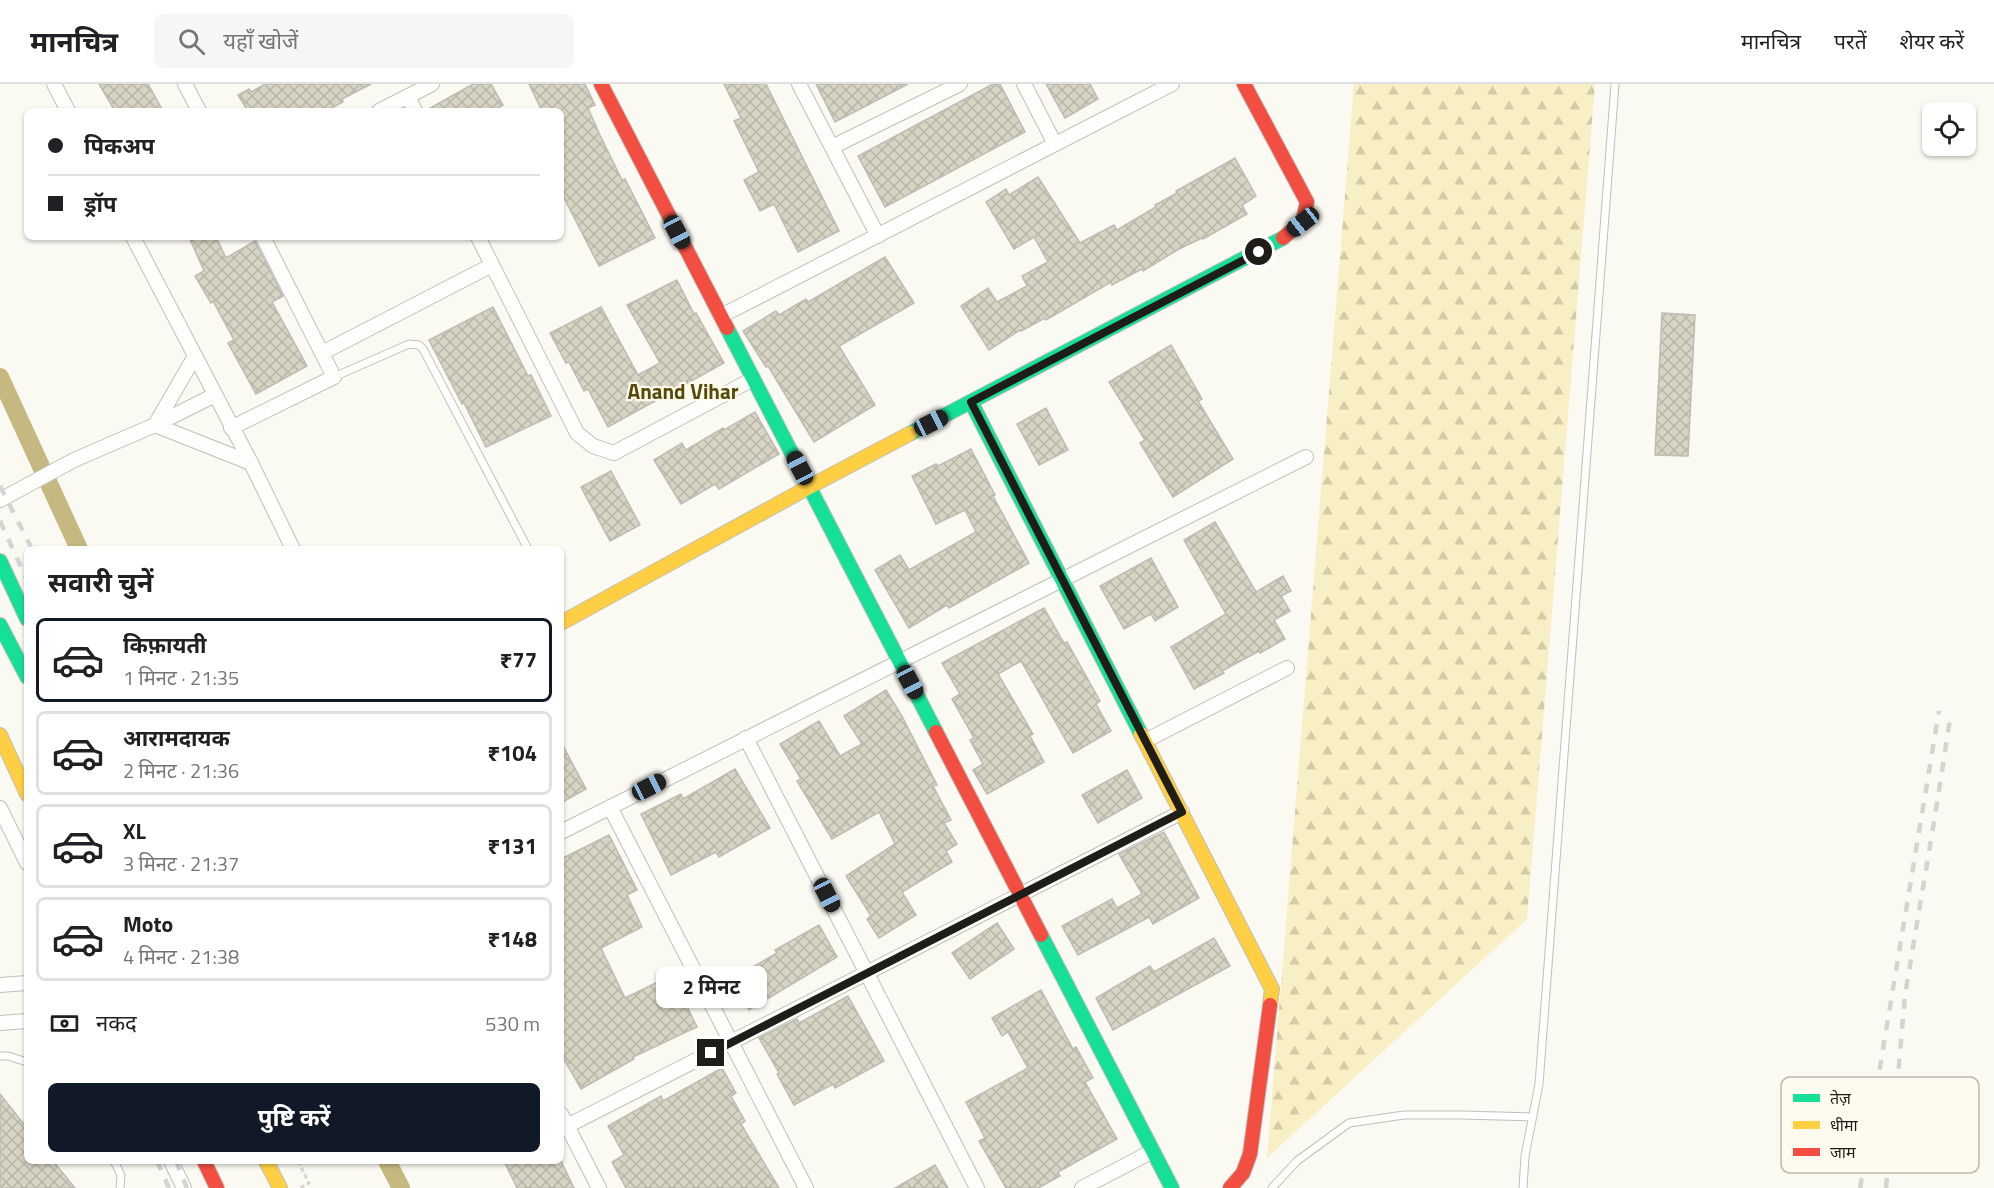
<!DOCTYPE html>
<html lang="hi">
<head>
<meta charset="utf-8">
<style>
	body { margin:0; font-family:"Titillium Web","Noto Sans Devanagari",sans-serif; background:#f6f6f6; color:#202124; height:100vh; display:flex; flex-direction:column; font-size:22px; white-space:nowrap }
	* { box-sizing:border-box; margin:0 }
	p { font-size:20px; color:#757577 }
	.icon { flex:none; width:33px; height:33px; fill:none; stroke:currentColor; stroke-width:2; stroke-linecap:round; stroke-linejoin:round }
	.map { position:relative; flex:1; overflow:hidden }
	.drawer { position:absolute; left:24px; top:462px; width:540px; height:618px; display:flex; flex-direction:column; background:#fff; border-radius:9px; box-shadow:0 2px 4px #0004 }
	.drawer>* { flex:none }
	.guide { position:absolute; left:24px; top:24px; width:540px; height:132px; border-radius:9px; box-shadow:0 2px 4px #0004; display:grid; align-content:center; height:132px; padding:0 24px; background:#fff }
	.tools { position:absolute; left:1922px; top:18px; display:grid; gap:12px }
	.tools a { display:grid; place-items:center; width:54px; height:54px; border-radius:9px; background:#fff; box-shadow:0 2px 4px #0004; font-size:30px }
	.end { position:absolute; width:27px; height:27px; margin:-14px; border:8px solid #1e1d18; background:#fff; box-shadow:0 0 0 3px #fff }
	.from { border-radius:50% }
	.bubble { position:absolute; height:42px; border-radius:9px; background:#fff; box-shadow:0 2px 4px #0004; font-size:20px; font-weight:700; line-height:42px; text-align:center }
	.car { position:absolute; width:18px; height:36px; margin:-18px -9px; border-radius:8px; box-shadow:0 0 4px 2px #0007; background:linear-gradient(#222 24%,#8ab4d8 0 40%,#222 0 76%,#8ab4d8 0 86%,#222 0) }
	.guide b { display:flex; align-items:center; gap:21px; height:57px; font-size:22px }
	.guide b+b { border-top:2px solid #e0e0e0 }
	.guide i { width:15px; height:15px; background:#202124 }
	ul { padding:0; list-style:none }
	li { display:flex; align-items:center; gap:18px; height:84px; margin:0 12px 9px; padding:0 12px; border:3px solid #e0e0e0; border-radius:9px }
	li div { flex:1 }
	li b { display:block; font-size:22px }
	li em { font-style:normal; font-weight:700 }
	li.active { border-color:#111827 }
	li>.icon { width:54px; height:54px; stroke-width:1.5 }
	h2 { padding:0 24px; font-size:27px; line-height:72px }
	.pay { display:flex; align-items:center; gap:15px; height:66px; padding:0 24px; font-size:22px }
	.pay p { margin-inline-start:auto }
	.primary-button { display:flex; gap:12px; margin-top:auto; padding:12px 24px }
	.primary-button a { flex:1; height:69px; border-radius:9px; background:#111827; color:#fff; font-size:24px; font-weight:700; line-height:69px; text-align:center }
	header { display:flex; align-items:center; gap:36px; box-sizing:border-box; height:84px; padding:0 30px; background:#fff; border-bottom:2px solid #e0e0e0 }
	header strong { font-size:28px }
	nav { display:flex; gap:33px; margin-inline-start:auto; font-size:21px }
	.search { width:420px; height:54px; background:#f6f6f6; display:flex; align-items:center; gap:15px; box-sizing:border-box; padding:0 21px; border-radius:9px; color:#757577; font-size:22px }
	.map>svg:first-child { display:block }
	.forest { fill:url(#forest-firs) }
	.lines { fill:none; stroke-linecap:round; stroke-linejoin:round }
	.canal { stroke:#c5b981; stroke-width:18 }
	.building { fill:url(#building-cross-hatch); stroke:#bcbbb6; stroke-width:1.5 }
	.lane-casing { stroke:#c0bfb9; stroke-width:9 }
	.street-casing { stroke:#c0bfb9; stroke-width:16 }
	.fast-casing { stroke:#c0bfb9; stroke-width:16 }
	.slow-casing { stroke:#c0bfb9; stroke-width:16 }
	.jam-casing { stroke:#c0bfb9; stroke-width:16 }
	.path { stroke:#d7d6d4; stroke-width:3; stroke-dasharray:4.5 3; stroke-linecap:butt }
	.lane { stroke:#fefefd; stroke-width:7 }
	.street { stroke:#fefefd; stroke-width:14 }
	.fast { stroke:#16e098; stroke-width:14 }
	.slow { stroke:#ffcf43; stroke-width:14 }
	.jam { stroke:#f24e42; stroke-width:14 }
	.rail { stroke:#d5d4d2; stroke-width:4.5; stroke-dasharray:10 10; stroke-linecap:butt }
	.route { stroke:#1e1d18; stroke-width:8 }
	.labels { text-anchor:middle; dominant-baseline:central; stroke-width:4.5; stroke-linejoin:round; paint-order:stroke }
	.district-label { font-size:21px; font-weight:bold; fill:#574a09; stroke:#fefbee }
	.key { fill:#fefbee; stroke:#bbb8ae; stroke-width:1.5 }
	.key-label { font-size:16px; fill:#1e1d18 }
</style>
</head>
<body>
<header>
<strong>मानचित्र</strong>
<div class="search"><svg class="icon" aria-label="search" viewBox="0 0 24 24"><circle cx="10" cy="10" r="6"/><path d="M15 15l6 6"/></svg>यहाँ खोजें</div>
<nav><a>मानचित्र</a><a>परतें</a><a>शेयर करें</a></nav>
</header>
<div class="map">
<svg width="1994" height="1104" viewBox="0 0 1994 1104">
	<defs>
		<pattern id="forest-firs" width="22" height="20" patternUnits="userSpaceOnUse" patternTransform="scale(1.5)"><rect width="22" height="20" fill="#f8efc4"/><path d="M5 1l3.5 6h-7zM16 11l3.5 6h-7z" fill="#d4cca8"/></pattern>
		<pattern id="building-cross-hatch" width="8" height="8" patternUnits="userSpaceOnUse" patternTransform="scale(1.5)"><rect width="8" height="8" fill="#d8d4c3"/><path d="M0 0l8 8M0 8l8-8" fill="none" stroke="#b9b6a7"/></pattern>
	</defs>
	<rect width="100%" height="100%" fill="#faf9f2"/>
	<polygon class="forest" points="1354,0 1595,0 1527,835 1267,1074"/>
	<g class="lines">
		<g class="canal">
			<polyline points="0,293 79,465"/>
			<polyline points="387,1077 401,1104"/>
		</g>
	</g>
	<g class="building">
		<polygon points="99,0 148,0 163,27 115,27"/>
		<polygon points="265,0 371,0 342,15 343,18 326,27 248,27 238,11 249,5 251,8"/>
		<polygon points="473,0 491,0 503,21 493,27 425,27"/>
		<polygon points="529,0 585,0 595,21 588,24 599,49 622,96 625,95 655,154 599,182 564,114 561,116 561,27 542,27"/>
		<polygon points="724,0 766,0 839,147 798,168 774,120 760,127 744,96 759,88 734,37 741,34"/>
		<polygon points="816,0 908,0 835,38"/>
		<polygon points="993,0 1000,0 1025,48 885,123 858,72"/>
		<polygon points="1046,0 1090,0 1098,15 1065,34"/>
		<polygon points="1235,74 1256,112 1242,121 1247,130 1203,155 1202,154 1179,165 1143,187 1142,185 1112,201 1111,198 1046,236 1045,234 1021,247 1020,246 989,266 961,222 988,204 997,218 1027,202 1022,192 1048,178 1034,153 1014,165 986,118 1006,105 1009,111 1038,93 1080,159 1114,141 1117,146 1156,123 1155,121 1177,109 1176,107"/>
		<polygon points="189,153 216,153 226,174 255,157 283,212 272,218 307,282 256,310 228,259 234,256 213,217 211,219 195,192 204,187"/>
		<polygon points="885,173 914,219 839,262 875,321 814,358 768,282 766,283 743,247 776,227 779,231 806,215 808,218"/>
		<polygon points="677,196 694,230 696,229 724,279 608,343 588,305 584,307 569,278 566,279 550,249 601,223 638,291 660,279 627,221"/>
		<polygon points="493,223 528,292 531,291 551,332 486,363 464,319 462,320 429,256"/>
		<polygon points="1662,229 1695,231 1688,372 1655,371"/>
		<polygon points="1171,261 1202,315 1198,317 1233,375 1173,413 1140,359 1145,356 1109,298"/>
		<polygon points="1046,324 1068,366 1039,381 1017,340"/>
		<polygon points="755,328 779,370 719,405 715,400 681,420 654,376 682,359 686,366 723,344 724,346"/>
		<polygon points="971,365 995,411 993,412 1029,479 949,524 947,521 909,544 875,486 900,471 909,486 976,448 965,426 936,440 912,392 936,380 938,382"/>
		<polygon points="611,387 640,441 610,457 581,403"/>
		<polygon points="1215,438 1256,508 1283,492 1291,507 1281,512 1290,527 1274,536 1285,555 1260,569 1259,567 1222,587 1224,589 1194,605 1171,563 1226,530 1184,456"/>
		<polygon points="1151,474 1178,523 1155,537 1151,530 1124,545 1100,502"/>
		<polygon points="1044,524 1064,559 1067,558 1100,617 1096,620 1111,647 1073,669 1021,577 998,590 1033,650 1030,652 1044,678 987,710 973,686 983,680 970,656 974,654 952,615 960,610 942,579"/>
		<polygon points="886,606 903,634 937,701 933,702 951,736 944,739 957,760 946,767 952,778 902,808 916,831 879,854 867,835 871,832 846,792 895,760 879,728 832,755 797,697 801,695 780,660 819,637 840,672 862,660 844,632"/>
		<polygon points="561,658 586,705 561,719"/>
		<polygon points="735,685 770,744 719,773 716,768 671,791 641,730 681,710 683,715"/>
		<polygon points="1127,686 1142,714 1098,739 1082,711"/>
		<polygon points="1164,748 1199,814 1153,840 1149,833 1078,871 1062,842 1112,815 1117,824 1142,810 1119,770"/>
		<polygon points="609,751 637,806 627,811 642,843 601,864 625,914 672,891 697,943 633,973 634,975 581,1005 561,970 561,775"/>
		<polygon points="997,839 1014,865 970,895 952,869"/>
		<polygon points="819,841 837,873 749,926 732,895 777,869 775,866"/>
		<polygon points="1214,854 1230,882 1113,946 1096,914 1150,882 1154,888"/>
		<polygon points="1041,906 1073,965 1076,963 1093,994 1085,998 1117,1055 1058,1088 1060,1092 1038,1104 1006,1104 979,1057 985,1054 966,1018 1028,984 1008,948 1002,952 992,934"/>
		<polygon points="848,912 884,977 835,1004 833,1000 794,1021 777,990 779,989 759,954 797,935 799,939"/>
		<polygon points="722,984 736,1009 731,1012 745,1037 741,1040 779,1104 626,1104 612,1078 624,1071 608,1042 661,1012 663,1017"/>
		<polygon points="0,1010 27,1044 27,1077 53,1077 75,1104 0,1104"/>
		<polygon points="504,1077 561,1077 574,1104 517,1104"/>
		<polygon points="935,1081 948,1104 895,1104"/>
	</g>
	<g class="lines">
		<g class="lane-casing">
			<g id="lane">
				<polyline points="334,293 409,260 419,261 423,265 528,465"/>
				<polyline points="0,972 8,972 27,978"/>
				<polyline points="114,1077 121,1091 120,1104"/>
				<polyline points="1272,1104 1297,1077 1349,1039 1404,1031 1462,1031 1533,1033"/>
				<polyline points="1523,1104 1525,1072 1539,1000 1615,0"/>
			</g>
		</g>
		<g class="street-casing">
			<g id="street">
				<polyline points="54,0 68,27"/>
				<polyline points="185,0 199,27"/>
				<polyline points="799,0 878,152"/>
				<polyline points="1024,0 1055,60"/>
				<polyline points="408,12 415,27"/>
				<polyline points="379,27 432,0"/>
				<polyline points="832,63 960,0"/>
				<polyline points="133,153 251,379 293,465"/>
				<polyline points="478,153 577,349 593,362 614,369 753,295"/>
				<polyline points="721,232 1172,0"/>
				<polyline points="322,269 492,181"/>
				<polyline points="195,272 155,341 251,379"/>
				<polyline points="231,344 334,293 263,153"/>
				<polyline points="0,416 74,376 155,341 215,311"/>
				<polyline points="746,654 977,1104"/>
				<polyline points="1145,657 1287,584"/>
				<polyline points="610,723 806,1104"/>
				<polyline points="0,724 27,779"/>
				<polyline points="561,748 1306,373"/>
				<polyline points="0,901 27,899"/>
				<polyline points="0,939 27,937"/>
				<polyline points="561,1030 599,1104"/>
				<polyline points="567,1042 1182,728"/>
				<polyline points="171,1077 184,1104"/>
				<polyline points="1082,1104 1153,1067"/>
			</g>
		</g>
		<g class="fast-casing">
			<g id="fast">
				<polyline points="727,244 936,648"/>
				<polyline points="971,318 1141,650"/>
				<polyline points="911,349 1283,154"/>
				<polyline points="0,477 27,535"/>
				<polyline points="0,541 27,593"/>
				<polyline points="1041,851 1172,1104"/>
			</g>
		</g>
		<g class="slow-casing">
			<g id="slow">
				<polyline points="561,539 809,403 911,349"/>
				<polyline points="1141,650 1272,905 1270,921"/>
				<polyline points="0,651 27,710"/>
				<polyline points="266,1077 280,1104"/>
			</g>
		</g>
		<g class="jam-casing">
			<g id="jam">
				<polyline points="601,0 727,244"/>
				<polyline points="1244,0 1307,118 1303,137 1283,154"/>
				<polyline points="936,648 1041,851"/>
				<polyline points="204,1077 217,1104"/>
				<polyline points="1230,1104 1243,1089 1250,1070 1270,921"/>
			</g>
		</g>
		<polyline class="path" points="298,1077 309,1099 300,1104"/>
		<use href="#lane" class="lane"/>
		<use href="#street" class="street"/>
		<use href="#fast" class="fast"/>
		<use href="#slow" class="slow"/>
		<use href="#jam" class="jam"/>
		<g class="rail">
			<polyline points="0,402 32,465"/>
			<polyline points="0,437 27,496"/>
			<polyline points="157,1077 169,1104"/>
			<polyline points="176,1077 187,1104"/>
			<polyline points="1860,1104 1939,627"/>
			<polyline points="1886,1104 1898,992 1905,911 1935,732 1951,629"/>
		</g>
	</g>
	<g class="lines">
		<polyline class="route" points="711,969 1182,728 971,318 1259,168"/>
	</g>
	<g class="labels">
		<g class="district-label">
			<text x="683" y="307">Anand Vihar</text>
		</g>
	</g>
	<rect x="1781" y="993" width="198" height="96" rx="9" class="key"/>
	<rect x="1793" y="1010" width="27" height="8" fill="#16e098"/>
	<rect x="1793" y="1037" width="27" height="8" fill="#ffcf43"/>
	<rect x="1793" y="1064" width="27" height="8" fill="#f24e42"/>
	<g class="key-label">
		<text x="1830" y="1020">तेज़</text>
		<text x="1830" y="1047">धीमा</text>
		<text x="1830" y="1074">जाम</text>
	</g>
</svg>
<div class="tools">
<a><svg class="icon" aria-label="locate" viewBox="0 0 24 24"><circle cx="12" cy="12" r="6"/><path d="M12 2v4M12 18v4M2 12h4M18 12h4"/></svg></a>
</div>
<i class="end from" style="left:1259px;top:168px"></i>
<i class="end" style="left:711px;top:969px"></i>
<div class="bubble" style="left:656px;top:882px;width:111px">2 मिनट</div>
<i class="car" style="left:1303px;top:138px;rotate:232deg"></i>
<i class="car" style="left:677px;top:148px;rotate:152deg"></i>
<i class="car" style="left:931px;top:339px;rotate:63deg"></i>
<i class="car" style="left:800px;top:384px;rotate:332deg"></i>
<i class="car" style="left:910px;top:598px;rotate:152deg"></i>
<i class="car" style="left:649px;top:703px;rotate:63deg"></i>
<i class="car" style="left:827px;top:811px;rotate:153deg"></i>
<div class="guide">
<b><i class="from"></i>पिकअप</b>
<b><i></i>ड्रॉप</b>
</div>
<section class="drawer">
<h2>सवारी चुनें</h2>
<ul>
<li class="active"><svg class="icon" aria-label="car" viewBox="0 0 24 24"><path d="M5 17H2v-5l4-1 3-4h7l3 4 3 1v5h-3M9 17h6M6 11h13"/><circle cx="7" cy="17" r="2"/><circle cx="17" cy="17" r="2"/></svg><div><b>किफ़ायती</b><p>1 मिनट · 21:35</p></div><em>₹77</em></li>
<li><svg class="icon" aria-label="car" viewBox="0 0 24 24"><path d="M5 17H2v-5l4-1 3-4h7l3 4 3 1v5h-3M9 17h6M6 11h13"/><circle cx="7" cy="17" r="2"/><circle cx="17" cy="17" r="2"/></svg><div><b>आरामदायक</b><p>2 मिनट · 21:36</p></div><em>₹104</em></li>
<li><svg class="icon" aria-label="car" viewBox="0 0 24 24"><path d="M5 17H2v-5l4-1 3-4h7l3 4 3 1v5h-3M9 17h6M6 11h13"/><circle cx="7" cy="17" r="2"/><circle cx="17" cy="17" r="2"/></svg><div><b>XL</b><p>3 मिनट · 21:37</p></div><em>₹131</em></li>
<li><svg class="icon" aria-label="car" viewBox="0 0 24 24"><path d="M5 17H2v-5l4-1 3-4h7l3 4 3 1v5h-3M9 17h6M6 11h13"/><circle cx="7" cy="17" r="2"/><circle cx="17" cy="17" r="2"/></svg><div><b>Moto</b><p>4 मिनट · 21:38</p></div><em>₹148</em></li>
</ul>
<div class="pay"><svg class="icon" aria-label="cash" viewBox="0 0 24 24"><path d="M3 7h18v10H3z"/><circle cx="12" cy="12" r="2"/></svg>नकद<p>530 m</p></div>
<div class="primary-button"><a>पुष्टि करें</a></div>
</section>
</div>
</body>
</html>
